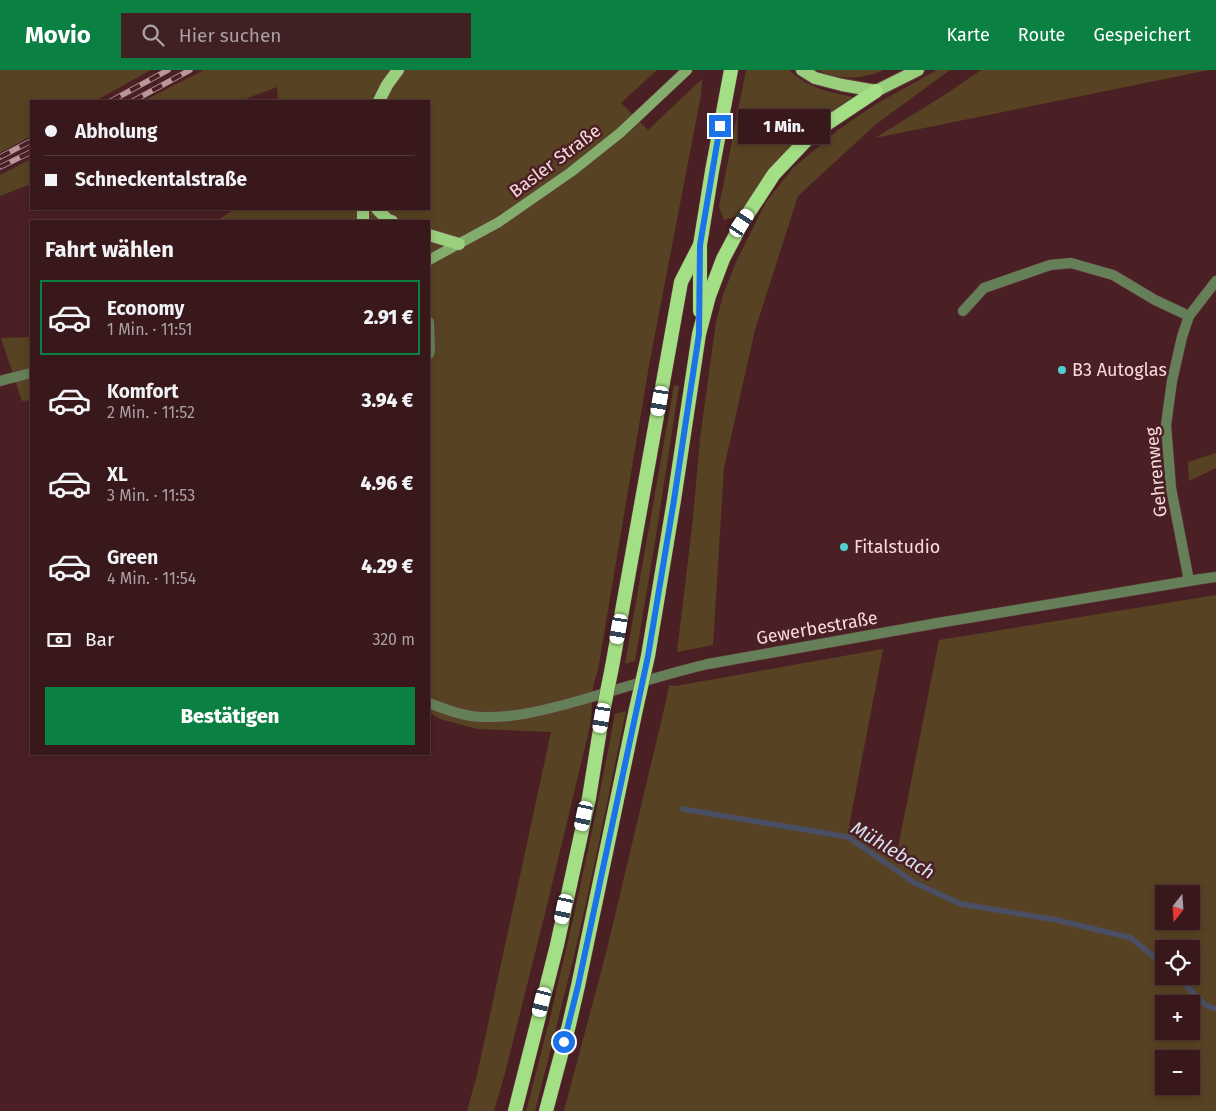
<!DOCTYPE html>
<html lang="de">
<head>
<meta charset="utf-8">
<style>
	body { margin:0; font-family:"Fira Sans",sans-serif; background:#3f2124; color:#f1f3f6; height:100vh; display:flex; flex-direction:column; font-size:19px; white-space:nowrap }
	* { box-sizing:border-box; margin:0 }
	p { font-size:16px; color:#aba0a3 }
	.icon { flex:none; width:28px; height:28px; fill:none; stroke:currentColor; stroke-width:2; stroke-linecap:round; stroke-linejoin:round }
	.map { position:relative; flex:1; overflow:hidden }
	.side { position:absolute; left:30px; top:150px; width:400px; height:535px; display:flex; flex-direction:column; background:#38181b; border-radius:0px; box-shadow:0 2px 8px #0003,0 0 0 1px #52373a }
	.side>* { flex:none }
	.guide { position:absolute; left:30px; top:30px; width:400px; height:110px; border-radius:0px; box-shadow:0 2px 8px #0003,0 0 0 1px #52373a; display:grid; align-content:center; height:110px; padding:0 15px; background:#38181b }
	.needle { width:32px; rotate:197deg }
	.buttons { position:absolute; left:1155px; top:815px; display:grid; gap:10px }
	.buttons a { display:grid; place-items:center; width:45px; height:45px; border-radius:0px; background:#38181b; box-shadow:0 2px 8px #0003,0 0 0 1px #52373a; font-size:25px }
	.end { position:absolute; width:22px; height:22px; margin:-11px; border:6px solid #1a73e8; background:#fff; box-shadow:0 0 0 2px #fff }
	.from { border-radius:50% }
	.bubble { position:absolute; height:35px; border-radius:0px; background:#38181b; box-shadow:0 2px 8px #0003,0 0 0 1px #52373a; font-size:16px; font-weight:800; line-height:35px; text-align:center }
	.car { position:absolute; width:15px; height:30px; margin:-15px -8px; border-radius:6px; box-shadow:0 0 4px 1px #0007; background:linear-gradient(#fff 24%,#345 0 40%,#fff 0 76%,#345 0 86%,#fff 0) }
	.guide b { display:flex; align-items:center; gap:18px; height:48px; font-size:19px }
	.guide b+b { border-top:1px solid #52373a }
	.guide i { width:12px; height:12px; background:#f1f3f6 }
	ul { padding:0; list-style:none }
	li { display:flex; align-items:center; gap:15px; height:75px; margin:0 10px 8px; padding:0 5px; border:2px solid transparent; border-radius:0px }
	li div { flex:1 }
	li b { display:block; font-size:19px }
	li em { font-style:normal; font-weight:800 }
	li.selected { border-color:#0b8043 }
	li>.icon { width:45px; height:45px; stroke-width:1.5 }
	h2 { padding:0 15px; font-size:22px; line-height:60px }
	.pay { display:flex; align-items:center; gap:12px; height:55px; padding:0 15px; font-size:19px }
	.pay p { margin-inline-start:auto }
	.action { display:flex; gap:10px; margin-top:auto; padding:10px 15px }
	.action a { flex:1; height:58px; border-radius:0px; background:#0b8043; color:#fff; font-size:20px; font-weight:800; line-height:58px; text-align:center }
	header { display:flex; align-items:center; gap:30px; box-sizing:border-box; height:70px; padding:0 25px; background:#0b8043; color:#fff }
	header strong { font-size:24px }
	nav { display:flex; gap:28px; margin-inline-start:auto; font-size:18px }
	.search { width:350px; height:45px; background:#3f2124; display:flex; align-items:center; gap:12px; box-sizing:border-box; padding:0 18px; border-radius:0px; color:#aba0a3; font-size:19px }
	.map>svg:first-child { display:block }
	.green { fill:#574223; fill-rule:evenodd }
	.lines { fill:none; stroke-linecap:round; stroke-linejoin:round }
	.stream { stroke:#4a4f66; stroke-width:5.5 }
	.minor-casing { stroke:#673e41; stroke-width:11 }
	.tertiary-casing { stroke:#673e41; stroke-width:11 }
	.secondary-casing { stroke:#673e41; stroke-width:11 }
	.primary-casing { stroke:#673e41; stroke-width:14 }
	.trunk-casing { stroke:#673e41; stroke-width:15 }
	.minor { stroke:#658058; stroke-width:10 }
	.tertiary { stroke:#658058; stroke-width:10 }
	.secondary { stroke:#83ad6d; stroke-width:10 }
	.primary { stroke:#99cf7d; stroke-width:12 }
	.trunk { stroke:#a3df84; stroke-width:14 }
	.rail-casing { stroke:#ba989a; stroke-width:5.5 }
	.rail { stroke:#4b2024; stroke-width:4; stroke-dasharray:11; stroke-linecap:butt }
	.trunk-bridge-casing { stroke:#673e41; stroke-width:15; stroke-linecap:butt }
	.trunk-bridge { stroke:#a3df84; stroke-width:14 }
	.route { stroke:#1a73e8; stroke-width:6 }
	.poi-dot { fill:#52cdcd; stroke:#4b2024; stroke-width:2 }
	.labels { text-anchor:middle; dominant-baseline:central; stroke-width:5; stroke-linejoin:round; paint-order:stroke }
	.street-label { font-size:18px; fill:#f7dadb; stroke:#4b2024 }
	.poi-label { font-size:18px; fill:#f7dadb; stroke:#4b2024; text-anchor:start }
	.water-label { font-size:19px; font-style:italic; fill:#d7e2f1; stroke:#4b2024 }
</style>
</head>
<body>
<header>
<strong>Movio</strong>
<div class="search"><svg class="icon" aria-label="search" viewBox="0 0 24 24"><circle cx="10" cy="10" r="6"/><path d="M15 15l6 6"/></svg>Hier suchen</div>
<nav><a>Karte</a><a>Route</a><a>Gespeichert</a></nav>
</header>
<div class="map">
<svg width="1216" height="1041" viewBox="0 0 1216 1041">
	<rect width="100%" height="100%" fill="#4b2024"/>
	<g class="green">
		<polygon points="0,0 151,0 95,31 31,31 31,66 0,83"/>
		<polygon points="204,0 657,0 621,33 648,60 702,9 701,25 650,290 598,600 593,616 591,652 548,831 505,1003 494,1041 467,1041 477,1005 551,662 477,659 440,649 429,642 429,151 216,151 235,139 429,139 429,31 278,31 277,17 240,31 143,31"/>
		<path d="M746,0h43c20,19 39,21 64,27l-50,37 -40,45 -25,37 -14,4 -5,-13z"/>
		<path d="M818,0h66c-21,9 -46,11 -66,0z"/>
		<polygon points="937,0 950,0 875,55 798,126 755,260 724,398 713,575 677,582 693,448 700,369 716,252 723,225 736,192 766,132 793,98 838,60 876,34"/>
		<polygon points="981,0 1209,0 875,68 943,26"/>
		<polygon points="31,89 31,114 0,126 0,105"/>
		<polygon points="31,267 31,330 22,331 1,268"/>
		<polygon points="674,315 679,316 655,472 635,591 625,594"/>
		<polygon points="1216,383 1216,398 1189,411 1188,392"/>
		<path d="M1216,525v516h-652l43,-162 59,-248 3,-16 6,1 208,-37 -34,177 47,32 43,-218zM1164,824h27v27h-27zM1164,879h27v27h-27zM1164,934h27v27h-27zM1164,989h27v27h-27z"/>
		<path d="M626,641c-17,82 -33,164 -52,245 -13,52 -26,104 -39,155h-9c35,-131 64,-264 89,-397z"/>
	</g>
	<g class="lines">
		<g class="stream">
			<polyline points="683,739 848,767 915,813 961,834 1057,850 1131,868 1164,895"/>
			<polyline points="1176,906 1207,936 1216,939"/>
		</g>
		<g class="minor-casing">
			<g id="minor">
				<polyline points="963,241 984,218 1050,195 1071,193 1113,205 1155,230 1189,246"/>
				<polyline points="429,252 430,281 429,284"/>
				<polyline points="1189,511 1171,418 1166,355 1172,311 1182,267 1189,246 1216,211"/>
				<path d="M429,633c18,7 36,14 55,14 29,1 56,-6 83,-13 48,-13 93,-29 141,-40l230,-41 263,-44 15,-2"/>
			</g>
		</g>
		<g class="tertiary-casing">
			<polyline id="tertiary" points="0,311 31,303"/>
		</g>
		<g class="secondary-casing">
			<polyline id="secondary" points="429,190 499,152 571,102 620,63 687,0"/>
		</g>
		<g class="primary-casing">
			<g id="primary">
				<polyline points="802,0 815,8 842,15 876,21 918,0"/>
				<polyline points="379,31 387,15 398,0"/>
				<polyline points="377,139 388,150 392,151"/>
				<polyline points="363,151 363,139"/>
				<polyline points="429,165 459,174"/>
			</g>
		</g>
		<g class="trunk-casing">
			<g id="trunk">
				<polyline points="700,241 700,175 712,101 731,0"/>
				<polyline points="648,586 674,430 699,264 709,226 723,189 742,153 774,104 813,63 876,21"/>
				<polyline points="612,597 681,212 700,175"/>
				<polyline points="515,1041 557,875 589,728 602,647"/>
				<polyline points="546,1041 569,955 578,916 636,639"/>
			</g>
		</g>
		<use href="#minor" class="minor"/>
		<use href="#tertiary" class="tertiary"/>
		<use href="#secondary" class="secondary"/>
		<use href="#primary" class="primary"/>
		<use href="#trunk" class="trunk"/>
		<g class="rail-casing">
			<g id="rail">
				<polyline points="111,31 168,0"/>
				<polyline points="133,31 190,0"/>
				<polyline points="0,87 31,71"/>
				<polyline points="0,97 31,82"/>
			</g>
		</g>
		<use href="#rail" class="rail"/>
		<g class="trunk-bridge-casing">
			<g id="trunk-bridge">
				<polyline points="636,639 648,586"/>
				<polyline points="602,647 612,597"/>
			</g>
		</g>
		<use href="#trunk-bridge" class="trunk-bridge"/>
	</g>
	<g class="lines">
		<polyline class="route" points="564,972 578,916 648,586 674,430 699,264 700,175 720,56"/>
	</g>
	<g class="poi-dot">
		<circle cx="1062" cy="300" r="5"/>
		<circle cx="844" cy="477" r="5"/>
	</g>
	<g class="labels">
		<g class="street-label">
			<text transform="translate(555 91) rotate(-37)">Basler Straße</text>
			<text transform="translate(1156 402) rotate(-96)">Gehrenweg</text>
			<text transform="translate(817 558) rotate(-10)">Gewerbestraße</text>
		</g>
		<g class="poi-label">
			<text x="1072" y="300">B3 Autoglas</text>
			<text x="854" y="477">Fitalstudio</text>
		</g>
		<g class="water-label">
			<text transform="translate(893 780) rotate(31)">Mühlebach</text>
		</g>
	</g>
</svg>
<div class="buttons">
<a><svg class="needle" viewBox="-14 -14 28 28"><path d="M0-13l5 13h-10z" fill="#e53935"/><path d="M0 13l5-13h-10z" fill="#aba0a3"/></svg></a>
<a><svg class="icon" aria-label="locate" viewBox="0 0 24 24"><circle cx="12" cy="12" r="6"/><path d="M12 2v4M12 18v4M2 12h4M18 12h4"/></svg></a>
<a>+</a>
<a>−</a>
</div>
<i class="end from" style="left:564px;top:972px"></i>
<i class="end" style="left:720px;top:56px"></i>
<div class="bubble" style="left:738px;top:39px;width:92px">1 Min.</div>
<i class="car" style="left:742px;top:153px;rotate:34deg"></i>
<i class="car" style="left:660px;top:331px;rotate:190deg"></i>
<i class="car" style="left:619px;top:559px;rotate:190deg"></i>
<i class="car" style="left:602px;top:648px;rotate:190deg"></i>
<i class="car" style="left:584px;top:746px;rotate:192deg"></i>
<i class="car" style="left:564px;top:839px;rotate:192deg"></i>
<i class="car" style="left:542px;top:932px;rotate:194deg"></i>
<div class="guide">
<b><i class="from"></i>Abholung</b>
<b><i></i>Schneckentalstraße</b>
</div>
<section class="side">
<h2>Fahrt wählen</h2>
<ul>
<li class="selected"><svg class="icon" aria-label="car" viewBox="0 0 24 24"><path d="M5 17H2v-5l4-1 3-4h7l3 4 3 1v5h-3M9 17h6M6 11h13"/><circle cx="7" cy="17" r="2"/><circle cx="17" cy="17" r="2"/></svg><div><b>Economy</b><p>1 Min. · 11:51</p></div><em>2.91 €</em></li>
<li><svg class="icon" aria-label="car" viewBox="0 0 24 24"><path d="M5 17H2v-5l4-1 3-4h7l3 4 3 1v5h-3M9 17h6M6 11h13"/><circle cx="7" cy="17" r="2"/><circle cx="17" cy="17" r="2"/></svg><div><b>Komfort</b><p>2 Min. · 11:52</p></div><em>3.94 €</em></li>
<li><svg class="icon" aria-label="car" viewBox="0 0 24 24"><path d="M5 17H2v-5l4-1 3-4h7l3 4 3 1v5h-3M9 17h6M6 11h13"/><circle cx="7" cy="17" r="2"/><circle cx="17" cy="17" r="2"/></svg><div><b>XL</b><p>3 Min. · 11:53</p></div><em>4.96 €</em></li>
<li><svg class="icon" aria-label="car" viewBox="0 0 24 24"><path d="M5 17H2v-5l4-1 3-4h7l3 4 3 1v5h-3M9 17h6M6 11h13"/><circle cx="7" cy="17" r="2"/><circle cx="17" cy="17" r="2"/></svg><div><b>Green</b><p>4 Min. · 11:54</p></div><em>4.29 €</em></li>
</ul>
<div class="pay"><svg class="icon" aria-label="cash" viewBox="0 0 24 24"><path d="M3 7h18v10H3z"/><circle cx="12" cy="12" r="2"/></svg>Bar<p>320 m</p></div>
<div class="action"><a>Bestätigen</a></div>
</section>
</div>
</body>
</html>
